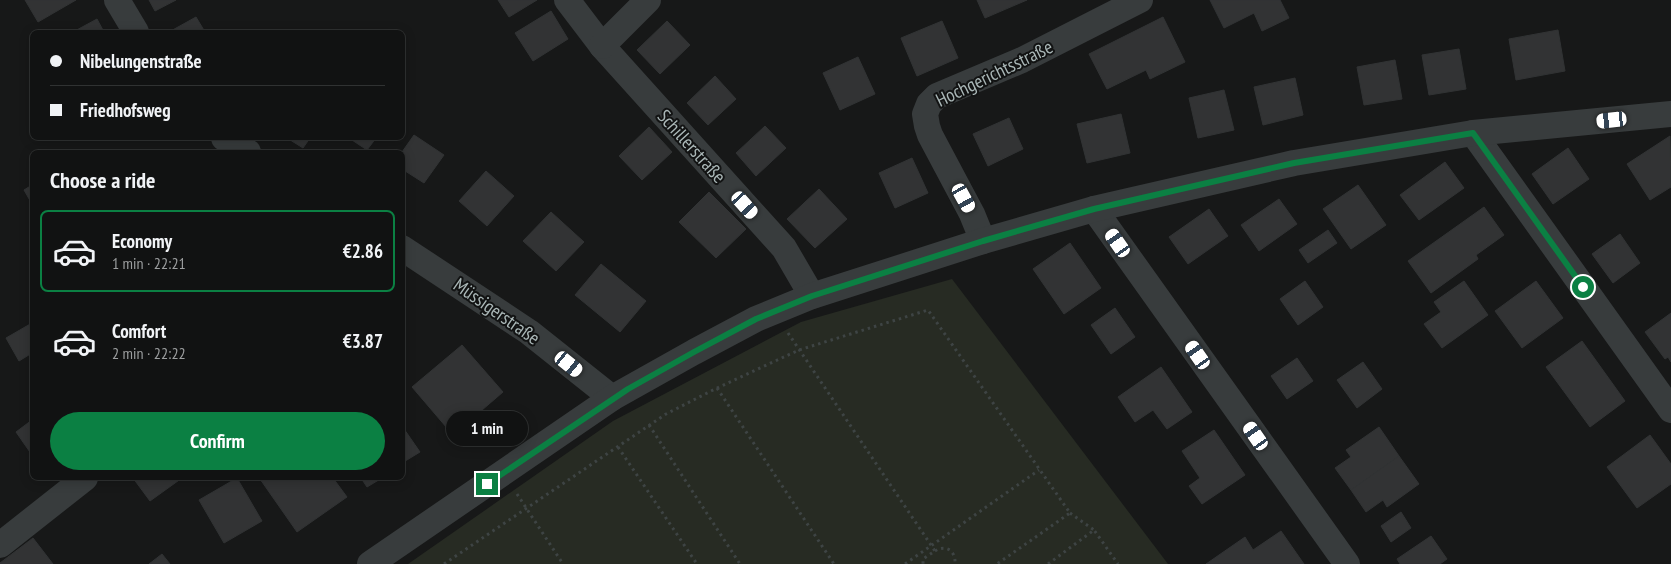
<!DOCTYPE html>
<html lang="en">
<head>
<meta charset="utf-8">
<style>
	body { margin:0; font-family:"PT Sans Narrow",sans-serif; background:#1a1b1b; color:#f1f3f6; height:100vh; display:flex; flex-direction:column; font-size:19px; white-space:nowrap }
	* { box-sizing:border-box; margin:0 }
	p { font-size:16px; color:#9c9e9f }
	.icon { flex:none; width:28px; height:28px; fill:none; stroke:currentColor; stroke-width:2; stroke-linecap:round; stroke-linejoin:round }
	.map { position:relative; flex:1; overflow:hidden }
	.sheet { position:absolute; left:30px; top:150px; width:375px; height:330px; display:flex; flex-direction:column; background:#111212; border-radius:8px; box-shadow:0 2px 12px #0003,0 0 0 1px #303232 }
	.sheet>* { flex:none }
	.banner { position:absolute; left:30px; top:30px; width:375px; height:110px; border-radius:8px; box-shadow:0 2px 12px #0003,0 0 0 1px #303232; display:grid; align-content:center; height:110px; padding:0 20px; background:#111212 }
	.end { position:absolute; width:22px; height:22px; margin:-11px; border:6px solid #0b8043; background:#fff; box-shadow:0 0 0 2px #fff }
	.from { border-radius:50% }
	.bubble { position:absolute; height:35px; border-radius:18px; background:#111212; box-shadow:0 2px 12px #0003,0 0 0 1px #303232; font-size:16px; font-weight:800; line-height:35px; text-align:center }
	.car { position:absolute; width:15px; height:30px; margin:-15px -8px; border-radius:6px; box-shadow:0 0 4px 1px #0007; background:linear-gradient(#fff 24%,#345 0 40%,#fff 0 76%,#345 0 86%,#fff 0) }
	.banner b { display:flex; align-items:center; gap:18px; height:48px; font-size:19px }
	.banner b+b { border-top:1px solid #303232 }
	.banner i { width:12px; height:12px; background:#f1f3f6 }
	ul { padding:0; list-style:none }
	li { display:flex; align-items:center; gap:15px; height:82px; margin:0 10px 8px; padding:0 10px; border:2px solid transparent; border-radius:8px }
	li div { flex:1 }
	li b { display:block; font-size:19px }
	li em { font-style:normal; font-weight:800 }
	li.current { border-color:#0b8043 }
	li>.icon { width:45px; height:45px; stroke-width:1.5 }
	h2 { padding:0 20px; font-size:22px; line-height:60px }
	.action { display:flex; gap:10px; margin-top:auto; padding:10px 20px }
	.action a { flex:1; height:58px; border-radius:30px; background:#0b8043; color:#fff; font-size:20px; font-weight:800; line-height:58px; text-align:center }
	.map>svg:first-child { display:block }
	.green { fill:#272b23 }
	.building { fill:#323334; stroke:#313334 }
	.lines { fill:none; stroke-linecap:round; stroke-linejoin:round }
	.path { stroke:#3e4444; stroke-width:3; stroke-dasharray:2.5 4; stroke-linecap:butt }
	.minor { stroke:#383c3d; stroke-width:26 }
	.route { stroke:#0b8043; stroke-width:6 }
	.labels { text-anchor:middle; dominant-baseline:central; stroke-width:4; stroke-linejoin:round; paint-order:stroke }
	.street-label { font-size:19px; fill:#aab7b7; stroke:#121313 }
</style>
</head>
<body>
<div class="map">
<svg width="1671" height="564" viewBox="0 0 1671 564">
	<rect width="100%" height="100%" fill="#171818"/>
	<polygon class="green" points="952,279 1168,564 408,564 613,421 801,322"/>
	<g class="building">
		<polygon points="25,0 76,0 38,22"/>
		<polygon points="149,0 176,0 155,11"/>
		<polygon points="498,0 537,0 509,17"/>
		<polygon points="977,0 1027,0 985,18"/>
		<polygon points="1210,0 1280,0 1289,18 1262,31 1254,13 1224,28"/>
		<polygon points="551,11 568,39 533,61 515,33"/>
		<polygon points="196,17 205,32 169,32"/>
		<polygon points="1163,17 1185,62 1150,79 1146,70 1107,89 1089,54"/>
		<polygon points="97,19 104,32 73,32"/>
		<polygon points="667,21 690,45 660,74 637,50"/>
		<polygon points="942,21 958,58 917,76 901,38"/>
		<polygon points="1558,30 1565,71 1516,80 1509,39"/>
		<polygon points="1459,49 1466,89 1429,95 1422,55"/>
		<polygon points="858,57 875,94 840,110 823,73"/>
		<polygon points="1395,60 1402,99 1364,105 1357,67"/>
		<polygon points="715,76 736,99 708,125 687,103"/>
		<polygon points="1295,78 1303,115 1263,125 1254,87"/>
		<polygon points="1224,90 1234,130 1198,138 1189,98"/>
		<polygon points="1121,114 1130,153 1087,163 1077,124"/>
		<polygon points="1009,118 1023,149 988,166 973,134"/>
		<polygon points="765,126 786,148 756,176 736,153"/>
		<polygon points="649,127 672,152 642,180 619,156"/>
		<polygon points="414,135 444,155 424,183 402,169 402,152"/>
		<polygon points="1670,136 1671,187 1650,200 1627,164"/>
		<polygon points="287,138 310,138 303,148"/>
		<polygon points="349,138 376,138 367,150"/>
		<polygon points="1568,148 1589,179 1553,204 1532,174"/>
		<polygon points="912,158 928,193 895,208 879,173"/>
		<polygon points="1445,162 1464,188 1419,220 1400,195"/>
		<polygon points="486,171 514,196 487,226 459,201"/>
		<polygon points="32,185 32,204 24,190"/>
		<polygon points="1358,185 1386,225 1351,249 1323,209"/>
		<polygon points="819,189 847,219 815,248 787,219"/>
		<polygon points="709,192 746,229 716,258 679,222"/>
		<polygon points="1279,199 1297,224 1259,251 1241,225"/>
		<polygon points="1484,207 1504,235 1476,255 1478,259 1431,293 1408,261"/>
		<polygon points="1209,209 1228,236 1188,264 1169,237"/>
		<polygon points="551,212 584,242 556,271 523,241"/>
		<polygon points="1328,230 1337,243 1308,263 1299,250"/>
		<polygon points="1620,234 1640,263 1613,283 1592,254"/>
		<polygon points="1070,243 1101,288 1064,314 1033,269"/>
		<polygon points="601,264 646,301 620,332 575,295"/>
		<polygon points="1305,281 1323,307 1298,325 1280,299"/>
		<polygon points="1464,281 1488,315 1442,348 1424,324 1441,312 1434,302"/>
		<polygon points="1536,281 1563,318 1522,348 1495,311"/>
		<polygon points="1115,308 1135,337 1111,354 1091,325"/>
		<polygon points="1671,313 1671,362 1668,357 1665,359 1645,332"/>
		<polygon points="32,323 32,353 19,361 6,338"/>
		<polygon points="1582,341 1625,401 1590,427 1546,367"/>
		<polygon points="462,345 503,392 453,435 412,387"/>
		<polygon points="1297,358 1313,381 1287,399 1271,376"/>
		<polygon points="1363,362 1382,389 1357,408 1337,380"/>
		<polygon points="1161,367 1192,412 1167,429 1153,410 1135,422 1118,397"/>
		<polygon points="32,420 32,455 16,432"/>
		<polygon points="402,426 420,452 402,463"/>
		<polygon points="1379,427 1399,456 1351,490 1335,468 1351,457 1346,450"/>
		<polygon points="1214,430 1245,475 1202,504 1189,486 1200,478 1182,451"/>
		<polygon points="1650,435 1671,464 1671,484 1637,508 1607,467"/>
		<polygon points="1399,456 1419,484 1387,507 1383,500 1366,512 1351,490"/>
		<polygon points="133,478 182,478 150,501"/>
		<polygon points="237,478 262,521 224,543 199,500"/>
		<polygon points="263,478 333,478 347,497 297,532 260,479"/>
		<polygon points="361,478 382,478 367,487"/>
		<polygon points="1401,512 1411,528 1391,542 1381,526"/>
		<polygon points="1281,531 1304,564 1206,564 1245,537 1253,550"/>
		<polygon points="1431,536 1447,559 1440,564 1400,564 1397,559"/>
		<polygon points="33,538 53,564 0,564 0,563"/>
		<polygon points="162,554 170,564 149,564"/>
	</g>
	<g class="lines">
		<g class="path">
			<polyline points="788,333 935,551 923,559 923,564"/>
			<polyline points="717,388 834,564"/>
			<polyline points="649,425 740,564"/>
			<polyline points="618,447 697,564"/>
			<polyline points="517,494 563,564"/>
			<polyline points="1070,513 1094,530"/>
			<path d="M935,551c11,-7 21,0 20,13"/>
			<polyline points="444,564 666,414 717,388 799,350 928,310 1070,513 997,564"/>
			<polyline points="905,564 1039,470"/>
			<polyline points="1048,564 1094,530 1118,564"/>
		</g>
		<g class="minor">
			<polyline points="117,0 136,32"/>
			<polyline points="567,0 602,46 784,248 812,296"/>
			<polyline points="602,46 648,0"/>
			<polyline points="1473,133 1671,410"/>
			<polyline points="224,138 248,152"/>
			<polyline points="1094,209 1347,564"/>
			<polyline points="983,241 972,214 930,135 927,126 925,114 929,104 937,96 1022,60 1140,0"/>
			<polyline points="402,248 529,332 612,398"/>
			<polyline points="0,545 85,478"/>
			<polyline points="370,564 612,398 694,352 756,319 812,296 983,241 1094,209 1294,163 1473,133 1671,114"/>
		</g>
	</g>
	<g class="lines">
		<polyline class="route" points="487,484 628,389 694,352 756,319 812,296 983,241 1094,209 1294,163 1473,133 1583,287"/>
	</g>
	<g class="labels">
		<g class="street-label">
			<text transform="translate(994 73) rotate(-26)">Hochgerichtsstraße</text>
			<text transform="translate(692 146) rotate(48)">Schillerstraße</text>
			<text transform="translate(497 311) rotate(35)">Müssigerstraße</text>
		</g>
	</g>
</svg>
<i class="end from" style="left:1583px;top:287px"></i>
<i class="end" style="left:487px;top:484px"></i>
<div class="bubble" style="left:446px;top:411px;width:82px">1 min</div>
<i class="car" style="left:1612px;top:120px;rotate:264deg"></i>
<i class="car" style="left:964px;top:198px;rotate:151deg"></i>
<i class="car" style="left:745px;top:205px;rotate:138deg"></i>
<i class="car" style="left:1118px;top:243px;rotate:325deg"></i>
<i class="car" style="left:1198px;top:355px;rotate:325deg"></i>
<i class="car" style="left:569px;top:364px;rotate:129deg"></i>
<i class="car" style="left:1256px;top:436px;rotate:325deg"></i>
<div class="banner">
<b><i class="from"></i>Nibelungenstraße</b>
<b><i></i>Friedhofsweg</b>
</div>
<section class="sheet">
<h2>Choose a ride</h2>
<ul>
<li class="current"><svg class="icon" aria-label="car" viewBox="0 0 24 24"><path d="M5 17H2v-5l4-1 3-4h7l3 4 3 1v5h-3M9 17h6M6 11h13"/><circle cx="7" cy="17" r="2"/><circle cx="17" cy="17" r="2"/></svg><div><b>Economy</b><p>1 min · 22:21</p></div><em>€2.86</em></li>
<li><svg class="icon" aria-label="car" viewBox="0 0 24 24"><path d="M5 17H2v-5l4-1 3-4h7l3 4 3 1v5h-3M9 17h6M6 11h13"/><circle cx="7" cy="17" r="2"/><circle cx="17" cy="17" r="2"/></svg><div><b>Comfort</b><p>2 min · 22:22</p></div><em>€3.87</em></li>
</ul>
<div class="action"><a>Confirm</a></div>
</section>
</div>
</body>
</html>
